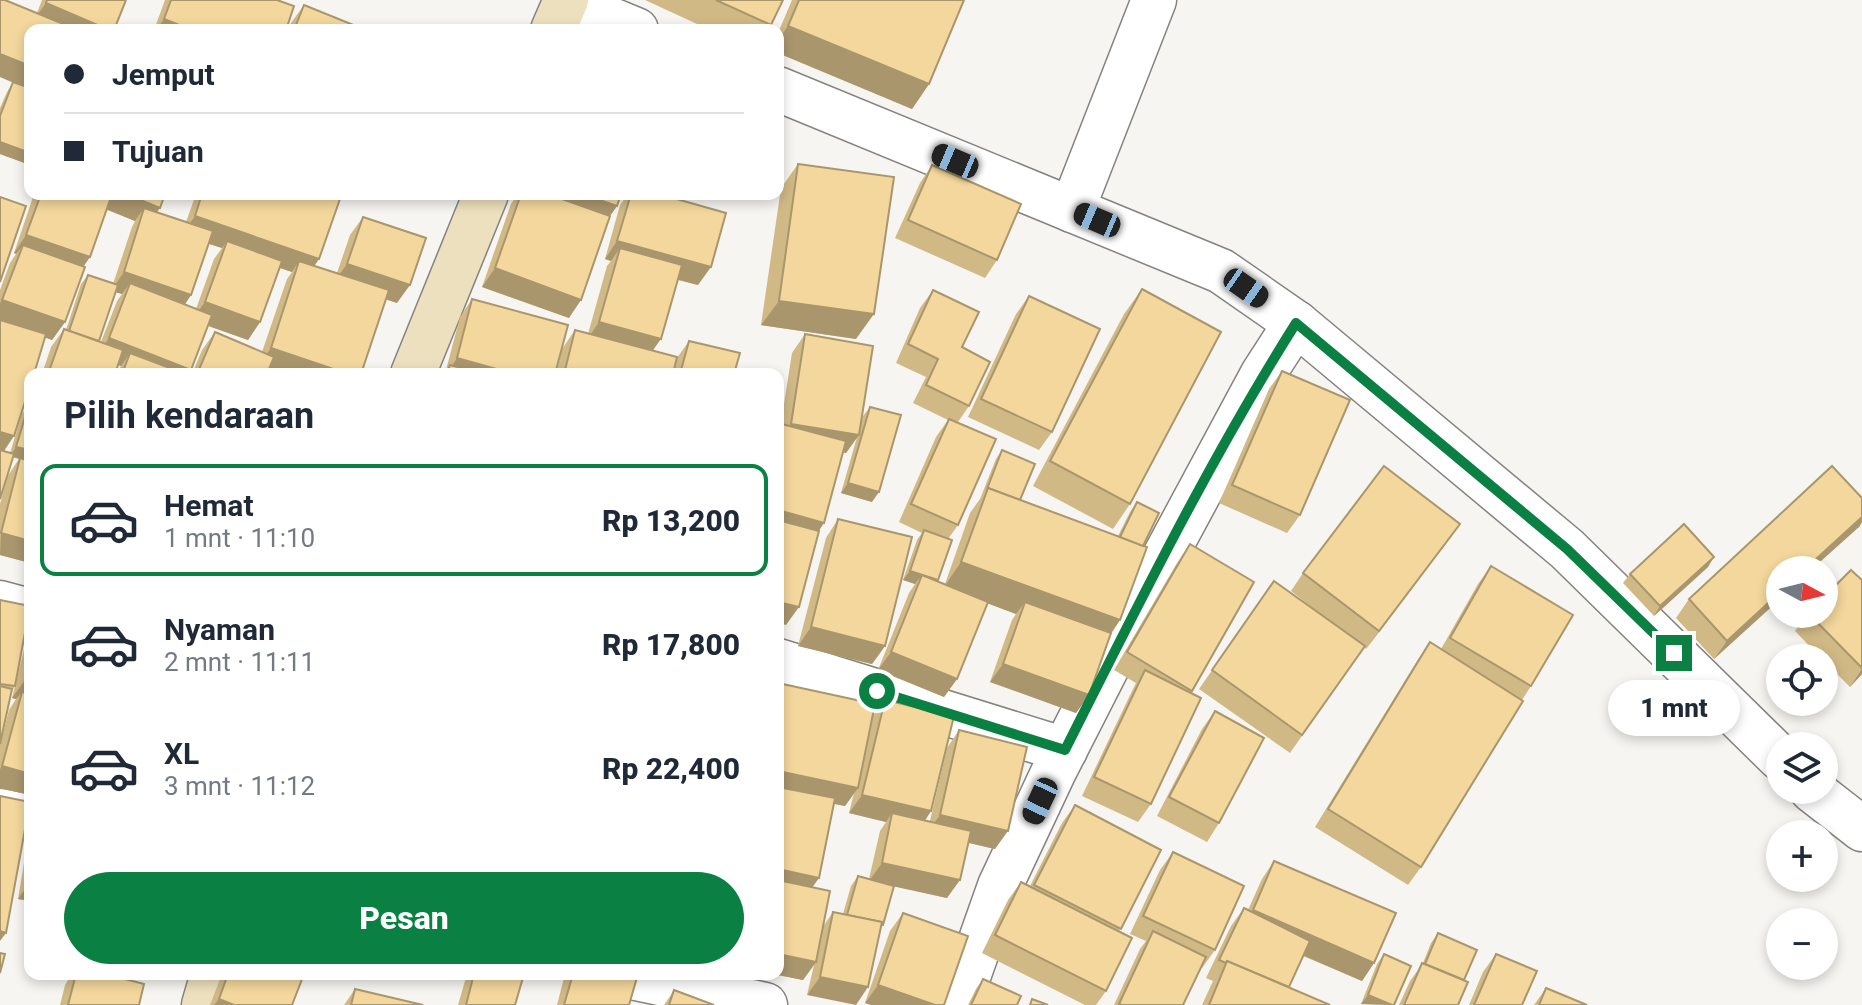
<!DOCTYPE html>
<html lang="id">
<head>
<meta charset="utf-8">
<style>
	body { margin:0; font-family:Roboto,sans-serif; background:#f6f6f7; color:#1f2937; height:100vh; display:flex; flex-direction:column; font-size:30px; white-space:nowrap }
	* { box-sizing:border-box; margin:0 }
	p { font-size:26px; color:#747a83 }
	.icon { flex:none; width:44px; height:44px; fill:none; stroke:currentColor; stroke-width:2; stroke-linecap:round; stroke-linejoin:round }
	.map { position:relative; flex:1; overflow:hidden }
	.details { position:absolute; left:24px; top:368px; width:760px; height:612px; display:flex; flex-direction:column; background:#fff; border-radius:16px; box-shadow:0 4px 12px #0003 }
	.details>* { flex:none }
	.top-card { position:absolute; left:24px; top:24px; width:760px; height:176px; border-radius:16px; box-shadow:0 4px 12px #0003; display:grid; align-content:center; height:176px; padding:0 40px; background:#fff }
	.needle { width:52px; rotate:97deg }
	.fabs { position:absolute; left:1766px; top:556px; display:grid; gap:16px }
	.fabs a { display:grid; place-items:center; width:72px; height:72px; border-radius:50%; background:#fff; box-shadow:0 4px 12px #0003; font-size:40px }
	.end { position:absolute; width:36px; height:36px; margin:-18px; border:10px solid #0b8043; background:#fff; box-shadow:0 0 0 4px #fff }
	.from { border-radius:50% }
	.bubble { position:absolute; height:56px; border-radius:28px; background:#fff; box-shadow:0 4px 12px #0003; font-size:26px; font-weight:800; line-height:56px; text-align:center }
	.car { position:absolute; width:24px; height:48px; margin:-24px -12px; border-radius:10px; box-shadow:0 0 6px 2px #0007; background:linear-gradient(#222 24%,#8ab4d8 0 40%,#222 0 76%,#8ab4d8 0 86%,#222 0) }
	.top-card b { display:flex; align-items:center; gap:28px; height:76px; font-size:30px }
	.top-card b+b { border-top:2px solid #e0e1e3 }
	.top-card i { width:20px; height:20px; background:#1f2937 }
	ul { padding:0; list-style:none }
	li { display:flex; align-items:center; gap:24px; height:112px; margin:0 16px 12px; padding:0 24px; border:4px solid transparent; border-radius:16px }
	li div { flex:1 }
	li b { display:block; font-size:30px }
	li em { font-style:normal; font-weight:800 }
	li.current { border-color:#0b8043 }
	li>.icon { width:72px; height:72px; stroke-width:1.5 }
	h2 { padding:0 40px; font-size:36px; line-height:96px }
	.primary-button { display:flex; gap:16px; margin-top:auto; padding:16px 40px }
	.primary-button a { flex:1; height:92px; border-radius:48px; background:#0b8043; color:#fff; font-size:32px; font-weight:800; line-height:92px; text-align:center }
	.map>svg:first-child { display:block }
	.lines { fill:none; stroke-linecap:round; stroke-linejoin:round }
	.lane-casing { stroke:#858380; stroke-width:35 }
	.street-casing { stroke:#858380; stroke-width:47 }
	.secondary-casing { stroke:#858380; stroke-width:47 }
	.lane { stroke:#fff; stroke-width:32 }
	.street { stroke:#fff; stroke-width:44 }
	.secondary { stroke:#ede0be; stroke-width:44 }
	.wall { fill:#d1b986; fill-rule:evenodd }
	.shaded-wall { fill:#aa966d }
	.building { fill:#f3d79c; stroke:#aa966d; stroke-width:2 }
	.route { stroke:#0b8043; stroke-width:10 }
</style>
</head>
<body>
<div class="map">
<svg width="1862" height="1005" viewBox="0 0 1862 1005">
	<rect width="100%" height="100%" fill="#f7f5f1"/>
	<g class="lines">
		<g class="lane-casing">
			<polyline id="lane" points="0,597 30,605"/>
		</g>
		<g class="street-casing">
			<g id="street">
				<polyline points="565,1 636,30"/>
				<polyline points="778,89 1221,271 1296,323 1567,549 1780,758"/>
				<polyline points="1072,210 1154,0"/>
				<polyline points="778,661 1065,750"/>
				<polyline points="1812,790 1862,829"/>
				<polyline points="0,811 30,817"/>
				<polyline points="617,974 765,1005"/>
				<polyline points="958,1005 1000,886 1054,771 1137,608 1263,374 1296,323"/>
			</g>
		</g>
		<g class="secondary-casing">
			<g id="secondary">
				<polyline points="553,30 566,0"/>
				<polyline points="413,374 486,194"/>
				<polyline points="204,1005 213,974"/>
			</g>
		</g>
		<use href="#lane" class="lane"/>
		<use href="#street" class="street"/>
		<use href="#secondary" class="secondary"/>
	</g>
	<g class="wall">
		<polygon points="0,0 5,0 37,13 42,0 126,0 114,30 30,30 30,165 0,154 0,108 7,92 13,82 0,77"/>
		<polygon points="165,0 277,0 286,30 154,30"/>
		<polygon points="645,0 783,0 768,30 710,30"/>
		<polygon points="792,0 964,0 929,84 912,109 778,53 778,33"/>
		<polygon points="304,5 354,30 288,30 291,23"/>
		<polygon points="798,164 856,339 761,325 781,188"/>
		<polygon points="932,165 997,260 985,278 895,238 920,183"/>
		<path d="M34,194h131l-9,18 30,10 10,-28h137l-19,72 23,7 13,-38 13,-18 34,86 -12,-4 -24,75h-80l-12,-4 -2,4h-75l10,-24 13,-18 47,20 25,-73 5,-7 -12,-4 -20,54 -12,18 -40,-14 -17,44 -3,4h-72l5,-8 -3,-1 -3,9h-73l9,-27 13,-18 2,1 15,-46 7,-9 25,9 19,-57 3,-6 -29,-12 -16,48 -7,9 -18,56 -13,18 -7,-3 -41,114 6,2 12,-39 7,-10h1v159l-30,-8v-51l7,-27 12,-18 -6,-2 -13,42v-209l10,-27 6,-9 -2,-1zM209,244l13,4 -8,11 -18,50 -11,-5 6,-9zM116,292l6,2 -5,7 -16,41 -2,-1z"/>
		<polygon points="516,194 621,194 617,206 610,216 569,318 482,287 511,204 518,194"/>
		<polygon points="628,194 659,194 698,285 678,280 653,351 677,358 689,341 734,374 556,374 562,349 575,330 588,334 607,266 611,261 605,259 620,205"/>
		<polygon points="1142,289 1130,504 1113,529 1033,486 1124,314"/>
		<polygon points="933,290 962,347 969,406 958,422 958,525 948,539 937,581 945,584 970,513 980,499 996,459 1002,450 1020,500 1118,536 1130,512 1137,502 1143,546 1120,620 1111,634 1089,695 1076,713 990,682 1012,620 1016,614 987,603 957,679 944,697 878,670 909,593 915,584 903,580 917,540 922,533 899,522 936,437 948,420 913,403 926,377 896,363 920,308"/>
		<polygon points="1029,296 1052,432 1039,450 968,417 1016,314"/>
		<polygon points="472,299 555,374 443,374 446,370 460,317"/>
		<polygon points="805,334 860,427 863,416 870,407 872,502 841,493 857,437 846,453 843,452 819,531 786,625 781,423 792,353"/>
		<polygon points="1282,371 1300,515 1287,533 1219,503 1269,389"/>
		<polygon points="1862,498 1862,522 1859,527 1780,570 1780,599 1714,659 1676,618 1689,599"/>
		<polygon points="838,519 885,646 872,664 798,646 826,538"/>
		<polygon points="1447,542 1366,649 1364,647 1290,753 1199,689 1274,581 1328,620 1291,591 1303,573"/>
		<polygon points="1190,544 1254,582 1191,693 1151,804 1138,822 1082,796 1133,689 1136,683 1114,670 1177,563"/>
		<polygon points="1491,566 1531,686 1522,700 1421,867 1408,885 1315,827 1417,661 1430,642 1441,649 1478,584"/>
		<polygon points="1708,567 1654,616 1623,583 1630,574"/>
		<polygon points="1862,580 1862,674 1850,687 1824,661 1824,658 1821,658 1795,631 1807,614 1824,614"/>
		<polygon points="0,600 15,686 12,691 1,741 9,710 16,699 12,698 30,625 30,795 0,788"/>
		<path d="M778,683l94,34 13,-17 46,111 -6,9 5,1 17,-73 12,-18 36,119 -26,-6 -22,55 -53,-12 -11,39 -3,4 -73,66 7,-30 -11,15 -30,-6h5zM854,793l-5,20 37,9 -6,9 -11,48 -11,-3 -7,10 -8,28 -10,-2 -11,16 -10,-41 7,-9 15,-74 11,2z"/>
		<polygon points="1215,711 1219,823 1207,842 1157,816 1202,729"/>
		<polygon points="1075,805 1161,850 1119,931 1106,991 1096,1005 1085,1005 982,953 1008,900 1021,882 1030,886 1062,823"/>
		<polygon points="30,835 30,901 18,899 28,839"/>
		<polygon points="1173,852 1215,950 1202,968 1201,967 1183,1005 1114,1005 1140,949 1146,941 1130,934 1160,870"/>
		<polygon points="1274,861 1374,963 1362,981 1303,956 1289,987 1330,1005 1202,1005 1213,981 1206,978 1231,926 1244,908 1248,910 1262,879"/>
		<polygon points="903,913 944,1005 871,1005 865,1003 890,931"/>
		<polygon points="1438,933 1464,980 1458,1005 1399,1005 1410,981 1423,963 1431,943"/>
		<polygon points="1384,954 1394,1005 1361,1004 1377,964"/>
		<polygon points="1496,954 1522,1005 1469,1005 1483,972"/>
		<polygon points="72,974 106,974 139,1005 60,1005 65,985"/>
		<polygon points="222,974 304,974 292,1005 210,1005"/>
		<polygon points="467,974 524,974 515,1005 458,1005"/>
		<polygon points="565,974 638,974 629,1005 557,1005"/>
		<polygon points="983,979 1017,1005 968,1005 976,989"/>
		<polygon points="1546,988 1587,1005 1534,1005"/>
		<polygon points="355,989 423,1005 344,1005"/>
		<polygon points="674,990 714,1005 664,1005"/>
	</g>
	<g class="shaded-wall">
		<polygon points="46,3 109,30 54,30 33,21"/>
		<polygon points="164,19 192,30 156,30"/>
		<polygon points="788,26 929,84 912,109 778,53 778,40"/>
		<polygon points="0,54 30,66 30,90 0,77"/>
		<polygon points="0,142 30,153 30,165 0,154"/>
		<polygon points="68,194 126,194 160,208 147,226 144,208 135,221"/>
		<polygon points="521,194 582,194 617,206 604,224"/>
		<polygon points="195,216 319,259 307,277 299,261 292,272 224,249 227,241 222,248 182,235"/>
		<polygon points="26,235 90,257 77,276 23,245 16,254 14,253"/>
		<polygon points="617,241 711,267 698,285 616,263 620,248 611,261 605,259"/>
		<polygon points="347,264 410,285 397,303 334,282"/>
		<polygon points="495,268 581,300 569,318 482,287"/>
		<polygon points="124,272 191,295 179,313 130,283 122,294 111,291"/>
		<polygon points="2,300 65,322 52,340 0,322 0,303"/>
		<polygon points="779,301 874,314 856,339 761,325"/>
		<polygon points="205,302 260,322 248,340 192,320"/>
		<polygon points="599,322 661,339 648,357 587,340"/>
		<polygon points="109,338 191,370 188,374 142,374 130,353 121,366 96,356"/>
		<polygon points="271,348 348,374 281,374 258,366"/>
		<polygon points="457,358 514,374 447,374"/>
		<polygon points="791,424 859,435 846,453 778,442"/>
		<polygon points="0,432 14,436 2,454 0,454"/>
		<polygon points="16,447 30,450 30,462 10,456"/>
		<polygon points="848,483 879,492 872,502 841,493"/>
		<polygon points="778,510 824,523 812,541 778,532"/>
		<polygon points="1862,517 1862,522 1859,527 1811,570 1804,570"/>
		<polygon points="1460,524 1447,542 1366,649 1379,631"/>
		<polygon points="1,533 30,541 30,563 0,555"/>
		<polygon points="1714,557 1708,567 1654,616 1660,606"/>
		<polygon points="961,562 1120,620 1103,645 1025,602 1016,614 944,587"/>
		<polygon points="910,571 922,575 915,584 903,580"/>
		<polygon points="1780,592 1780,599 1714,659 1727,641"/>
		<polygon points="778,602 799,607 786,625 778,623"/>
		<polygon points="811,627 885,646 872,664 798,646"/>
		<polygon points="891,652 957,679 944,697 878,670"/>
		<polygon points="1003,664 1089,695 1076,713 990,682"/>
		<polygon points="1862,669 1862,674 1850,687"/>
		<polygon points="25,680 30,681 30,703 22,692 16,699 12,698"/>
		<polygon points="2,766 30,774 30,795 0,788 0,769"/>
		<polygon points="778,771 858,788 845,806 778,792"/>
		<polygon points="862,795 931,811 919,830 892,813 886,822 849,813"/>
		<polygon points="940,815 1008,831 995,849 927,833"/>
		<polygon points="882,863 960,880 947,898 869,881"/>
		<polygon points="778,869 819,878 806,896 778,890"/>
		<polygon points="30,882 30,901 18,899"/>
		<polygon points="1253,910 1374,963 1362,981 1240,928"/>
		<polygon points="0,931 6,933 0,941"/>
		<polygon points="778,954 816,962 803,980 773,974 778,974"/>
		<polygon points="820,977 868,987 856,1005 807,995"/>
		<polygon points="878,985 935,1005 871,1005 865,1003"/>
		<polygon points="1368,995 1392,1005 1361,1004"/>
		<polygon points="219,999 234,1005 214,1005"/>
	</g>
	<g class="building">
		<polygon points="0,0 5,0 78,30 30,30 30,66 0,54"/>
		<polygon points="47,0 126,0 114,30 109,30 46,3"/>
		<polygon points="171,0 277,0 294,6 286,30 192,30 164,19"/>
		<polygon points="716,0 783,0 771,25"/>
		<polygon points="799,0 964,0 929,84 788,26"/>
		<polygon points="304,5 356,26 354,30 294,30"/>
		<polygon points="13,82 30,88 30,153 0,142 0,116"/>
		<polygon points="798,164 894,177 874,314 779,301"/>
		<polygon points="932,165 1021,204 997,260 908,220"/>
		<polygon points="41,194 102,194 111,197 90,257 26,235"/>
		<polygon points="126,194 165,194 160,208"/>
		<polygon points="202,194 333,194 341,196 319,259 195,216"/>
		<polygon points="521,194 548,194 610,216 581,300 495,268"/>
		<polygon points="582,194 621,194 617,206"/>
		<polygon points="631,194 659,194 726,213 711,267 617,241"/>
		<polygon points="0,197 26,206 0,282"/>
		<polygon points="144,208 213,231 191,295 124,272"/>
		<polygon points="363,217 426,238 410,285 347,264"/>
		<polygon points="227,241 282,261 260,322 205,302"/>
		<polygon points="23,245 85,267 65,322 2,300"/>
		<polygon points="620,248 682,265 661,339 599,322"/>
		<polygon points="299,261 389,290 361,374 348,374 271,348"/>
		<polygon points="88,275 118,285 99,341 69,331"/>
		<polygon points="130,283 212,315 191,370 109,338"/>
		<polygon points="1142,289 1221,332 1130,504 1050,461"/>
		<polygon points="933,290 979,312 962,347 990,362 969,406 926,385 938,359 908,344"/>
		<polygon points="1029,296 1100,329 1052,432 981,399"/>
		<polygon points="472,299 568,325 555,374 514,374 457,358"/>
		<polygon points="0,320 46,334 34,374 30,374 30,386 14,436 0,432"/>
		<polygon points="64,329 123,350 115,374 48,374"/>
		<polygon points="575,330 677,357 673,374 564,374"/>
		<polygon points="215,332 274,357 267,374 197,374"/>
		<polygon points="805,334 873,346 859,435 791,424"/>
		<polygon points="689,341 740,353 734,374 680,374"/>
		<polygon points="130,353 186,374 122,374"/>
		<polygon points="450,365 484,374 447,374"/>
		<polygon points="1282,371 1350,400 1300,515 1232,485"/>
		<polygon points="29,404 30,404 30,450 16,447"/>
		<polygon points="870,407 901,415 879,492 848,483"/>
		<polygon points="949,419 996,439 958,525 911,504"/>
		<polygon points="778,423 846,441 824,523 778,510"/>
		<polygon points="0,450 14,454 0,499"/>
		<polygon points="1002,450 1035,464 1020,500 988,488 987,489"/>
		<polygon points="20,458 30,461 30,541 1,533"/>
		<polygon points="1384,466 1460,524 1379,631 1303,573"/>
		<polygon points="1832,466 1862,498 1862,517 1804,570 1780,570 1780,592 1727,641 1689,599"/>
		<polygon points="988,488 1147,547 1120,620 961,562"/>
		<polygon points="1137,502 1159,513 1143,546 1120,537"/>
		<polygon points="838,519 912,537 885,646 811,627"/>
		<polygon points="778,520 819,531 799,607 778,602"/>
		<polygon points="1684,524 1714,557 1660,606 1630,574"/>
		<polygon points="924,530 952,540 938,580 910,571"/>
		<polygon points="1190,544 1254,582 1192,691 1127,652"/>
		<polygon points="1491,566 1573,615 1531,686 1450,638"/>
		<polygon points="1851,570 1862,580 1862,668 1809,614 1824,614 1824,597"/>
		<polygon points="922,575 988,602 957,679 891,652"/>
		<polygon points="1274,581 1365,646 1302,735 1212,670"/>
		<polygon points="0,600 30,606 15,686 0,684"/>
		<polygon points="1025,602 1111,633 1089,695 1003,664"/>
		<polygon points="1430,642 1523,701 1421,867 1328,809"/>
		<polygon points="30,660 30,681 25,680"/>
		<polygon points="1145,670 1201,698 1151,804 1094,777"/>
		<polygon points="778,683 875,704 858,788 778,771"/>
		<polygon points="0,686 12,689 0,744"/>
		<polygon points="22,692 30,694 30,774 2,766"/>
		<polygon points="885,700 954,716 931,811 862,795"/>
		<polygon points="1215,711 1264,738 1219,823 1169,797"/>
		<polygon points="959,730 1027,747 1008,831 940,815"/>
		<polygon points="778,787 835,798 819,878 778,869"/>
		<polygon points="0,796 30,802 6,933 0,931"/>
		<polygon points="1075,805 1161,850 1121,929 1034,885"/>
		<polygon points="892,813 971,831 960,880 882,863"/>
		<polygon points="1173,852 1244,886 1215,950 1143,916"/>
		<polygon points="1274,861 1396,913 1374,963 1253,910"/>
		<polygon points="858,876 894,886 883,925 881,925 882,922 847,915"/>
		<polygon points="778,880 830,891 816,962 778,954"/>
		<polygon points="1021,882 1132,938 1106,991 995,935"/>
		<polygon points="1244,908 1310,941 1289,987 1227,961 1226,963 1219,960"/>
		<polygon points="833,912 882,922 868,987 820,977"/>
		<polygon points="903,913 968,936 944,1005 935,1005 878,985"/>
		<polygon points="1153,931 1206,957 1183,1005 1122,1005 1119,1004"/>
		<polygon points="1438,933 1477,950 1464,980 1425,964"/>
		<polygon points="0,953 5,954 0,973"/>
		<polygon points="1384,954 1411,966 1394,1005 1392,1005 1368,995"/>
		<polygon points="1496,954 1537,971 1522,1005 1474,1005"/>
		<polygon points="1227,961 1330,1005 1209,1005"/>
		<polygon points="1422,963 1468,982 1458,1005 1404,1005"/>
		<polygon points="76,974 106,974 144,984 139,1005 68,1005"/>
		<polygon points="228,974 304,974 292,1005 234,1005 219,999"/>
		<polygon points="474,974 524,974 515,1005 466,1005"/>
		<polygon points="573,974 638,974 629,1005 564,1005"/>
		<polygon points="983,979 1021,996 1017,1005 971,1005"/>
		<polygon points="1546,988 1587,1005 1539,1005"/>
		<polygon points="355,989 423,1005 351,1005"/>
		<polygon points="674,990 714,1005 669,1005"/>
		<polygon points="1032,999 1048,1005 1030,1005"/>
	</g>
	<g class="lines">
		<path class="route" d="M877,691l188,59c72,-143 145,-291 231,-427l271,226 107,104"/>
	</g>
</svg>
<div class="fabs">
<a><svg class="needle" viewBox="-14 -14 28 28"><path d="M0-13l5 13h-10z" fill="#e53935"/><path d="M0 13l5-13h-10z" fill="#747a83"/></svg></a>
<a><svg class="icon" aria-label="locate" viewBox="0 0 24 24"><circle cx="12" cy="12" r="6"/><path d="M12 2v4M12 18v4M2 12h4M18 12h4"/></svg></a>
<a><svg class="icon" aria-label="layers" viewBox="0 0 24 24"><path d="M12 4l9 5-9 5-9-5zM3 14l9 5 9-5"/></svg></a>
<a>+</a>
<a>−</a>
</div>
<i class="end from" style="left:877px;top:691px"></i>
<i class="end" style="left:1674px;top:653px"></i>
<div class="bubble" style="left:1608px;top:680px;width:132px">1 mnt</div>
<i class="car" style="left:955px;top:161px;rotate:293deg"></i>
<i class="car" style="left:1097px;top:220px;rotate:293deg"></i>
<i class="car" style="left:1246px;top:288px;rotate:125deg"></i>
<i class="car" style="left:1040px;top:801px;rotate:205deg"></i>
<div class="top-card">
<b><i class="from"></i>Jemput</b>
<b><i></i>Tujuan</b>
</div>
<section class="details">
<h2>Pilih kendaraan</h2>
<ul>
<li class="current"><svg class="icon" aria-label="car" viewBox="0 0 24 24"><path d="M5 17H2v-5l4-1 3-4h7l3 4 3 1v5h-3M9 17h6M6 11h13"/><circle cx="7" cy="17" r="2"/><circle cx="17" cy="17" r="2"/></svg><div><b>Hemat</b><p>1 mnt · 11:10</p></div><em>Rp 13,200</em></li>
<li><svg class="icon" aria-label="car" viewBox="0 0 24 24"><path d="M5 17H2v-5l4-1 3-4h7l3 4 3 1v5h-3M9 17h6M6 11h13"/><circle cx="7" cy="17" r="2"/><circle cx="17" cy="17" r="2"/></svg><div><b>Nyaman</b><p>2 mnt · 11:11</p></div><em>Rp 17,800</em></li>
<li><svg class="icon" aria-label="car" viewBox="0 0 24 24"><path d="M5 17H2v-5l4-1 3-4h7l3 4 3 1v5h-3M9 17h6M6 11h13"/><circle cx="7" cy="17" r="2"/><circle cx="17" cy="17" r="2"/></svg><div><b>XL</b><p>3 mnt · 11:12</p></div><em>Rp 22,400</em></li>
</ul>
<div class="primary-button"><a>Pesan</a></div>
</section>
</div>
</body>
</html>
